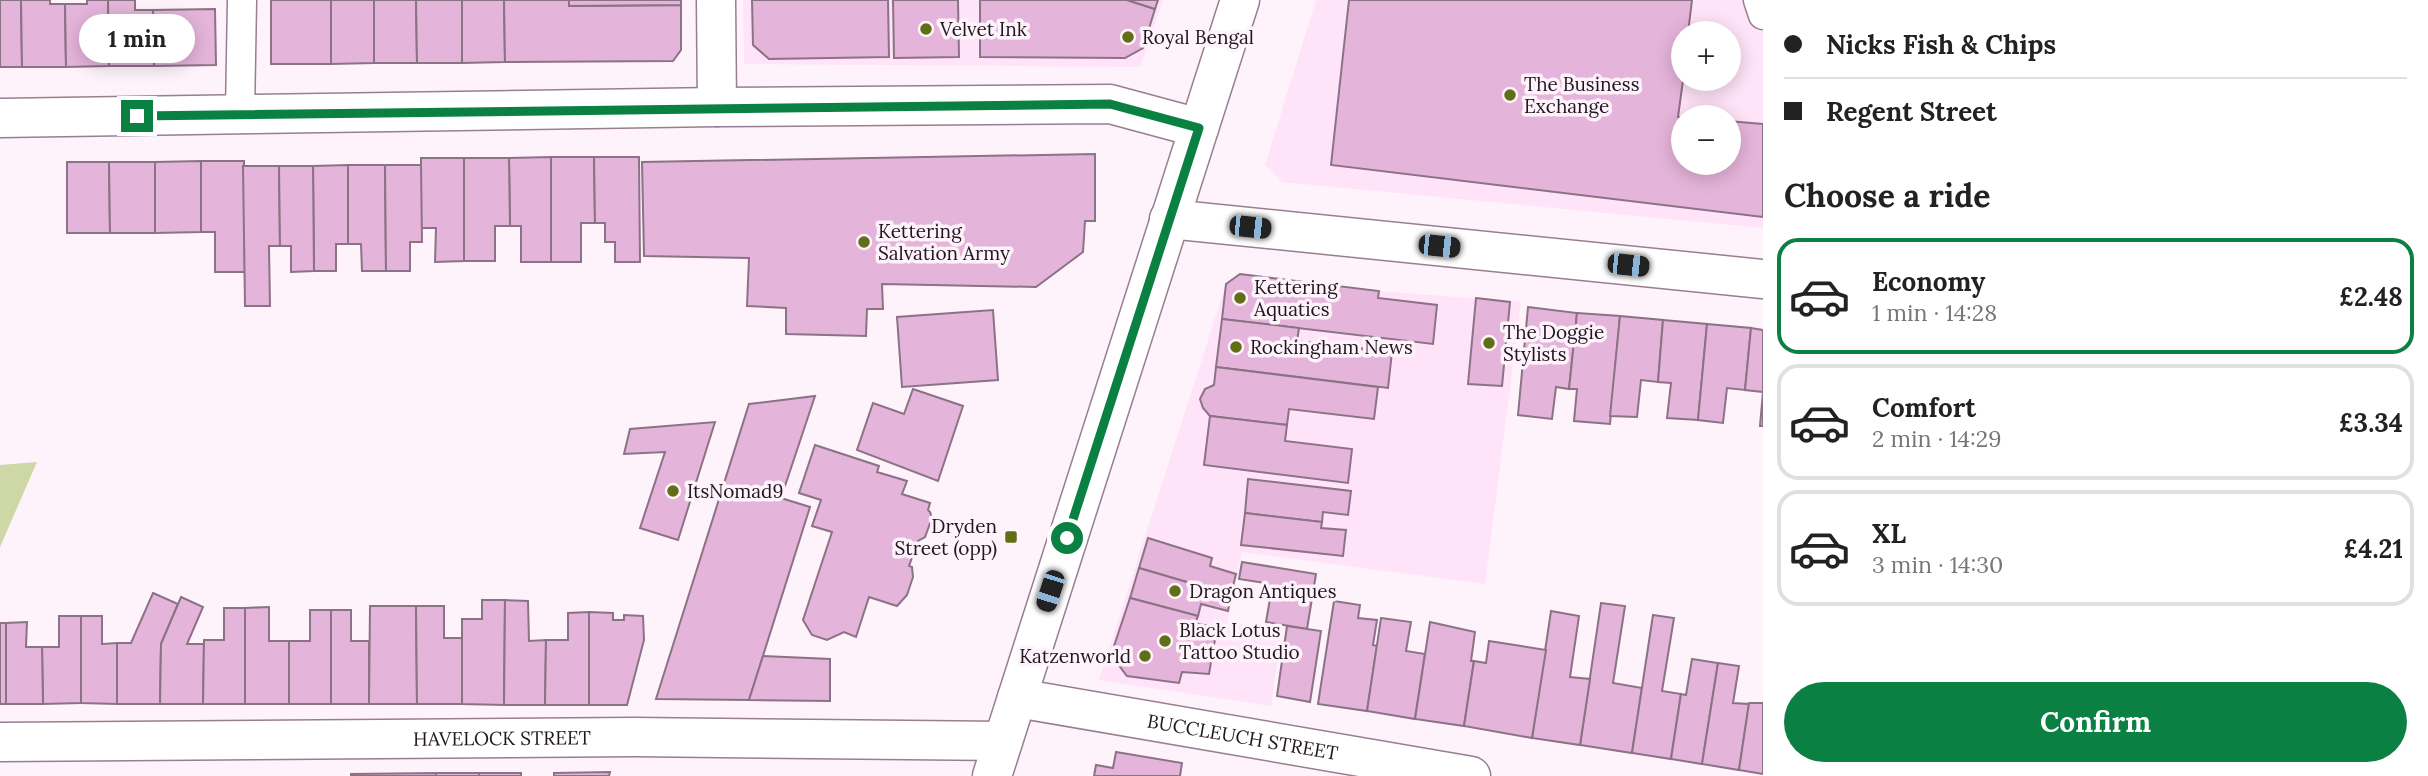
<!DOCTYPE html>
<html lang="en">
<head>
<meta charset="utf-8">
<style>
	body { margin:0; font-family:Lora,serif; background:#f2f2f2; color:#222; height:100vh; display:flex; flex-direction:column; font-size:26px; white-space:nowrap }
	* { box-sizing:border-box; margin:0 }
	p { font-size:23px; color:#767676 }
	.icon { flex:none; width:38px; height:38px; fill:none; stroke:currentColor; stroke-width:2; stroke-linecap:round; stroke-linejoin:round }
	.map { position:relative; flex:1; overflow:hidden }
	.panel { display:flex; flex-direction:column; background:#fff; width:665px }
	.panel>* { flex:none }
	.guide { display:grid; align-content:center; height:154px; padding:0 21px; background:#fff }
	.fabs { position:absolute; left:1671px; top:21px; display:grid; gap:14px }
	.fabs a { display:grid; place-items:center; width:70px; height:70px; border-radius:50%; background:#fff; box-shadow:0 4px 18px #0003; font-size:35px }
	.end { position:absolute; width:32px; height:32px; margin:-16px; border:9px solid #0b8043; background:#fff; box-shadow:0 0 0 4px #fff }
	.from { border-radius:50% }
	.bubble { position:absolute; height:49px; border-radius:24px; background:#fff; box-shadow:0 4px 18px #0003; font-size:23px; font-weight:700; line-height:49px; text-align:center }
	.car { position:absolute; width:21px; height:42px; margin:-21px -10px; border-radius:9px; box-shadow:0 0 5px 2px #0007; background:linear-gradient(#222 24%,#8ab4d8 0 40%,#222 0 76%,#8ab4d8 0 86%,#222 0) }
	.guide b { display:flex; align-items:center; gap:24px; height:66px; font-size:26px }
	.guide b+b { border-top:2px solid #e0e0e0 }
	.guide i { width:18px; height:18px; background:#222 }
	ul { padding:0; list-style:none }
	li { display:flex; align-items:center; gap:21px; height:116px; margin:0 14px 10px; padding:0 7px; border:4px solid #e0e0e0; border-radius:21px }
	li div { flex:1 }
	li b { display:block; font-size:26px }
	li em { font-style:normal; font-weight:700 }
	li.on { border-color:#0b8043 }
	li>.icon { width:63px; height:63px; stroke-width:1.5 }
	h2 { padding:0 21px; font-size:32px; line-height:84px }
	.cta { display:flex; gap:14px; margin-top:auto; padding:14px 21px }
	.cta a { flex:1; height:80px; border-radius:42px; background:#0b8043; color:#fff; font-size:28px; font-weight:700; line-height:80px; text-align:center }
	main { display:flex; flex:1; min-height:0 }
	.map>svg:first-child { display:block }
	.built { fill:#ffe3f8; fill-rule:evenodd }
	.green { fill:#cdd8a6 }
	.building { fill:#e5b4da; stroke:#8b7285; stroke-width:2 }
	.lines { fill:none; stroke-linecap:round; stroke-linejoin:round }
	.service-casing { stroke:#977e91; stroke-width:31 }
	.minor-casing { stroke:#977e91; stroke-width:41 }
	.primary-casing { stroke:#977e91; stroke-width:41 }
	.service { stroke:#fff; stroke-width:28 }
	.minor { stroke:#fff; stroke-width:38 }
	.primary { stroke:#fff; stroke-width:38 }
	.route { stroke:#0b8043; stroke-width:9 }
	.poi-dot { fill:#616d17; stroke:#fef3fb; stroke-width:2.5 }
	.labels { text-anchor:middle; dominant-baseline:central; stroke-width:7; stroke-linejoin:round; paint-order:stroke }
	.poi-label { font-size:19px; fill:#20161e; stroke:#fef3fb; text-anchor:start }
	.street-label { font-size:19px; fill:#20161e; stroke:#fef3fb }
</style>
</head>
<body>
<main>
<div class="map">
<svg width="1763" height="776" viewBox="0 0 1763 776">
	<rect width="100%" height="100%" fill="#fef3fb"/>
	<g class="built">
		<polygon points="743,0 1163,0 1140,67 744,64"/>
		<path d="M1316,0h447v228l-481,-46 -17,-17zM1684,33h45v46h-45zM1684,117h45v46h-45z"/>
		<polygon points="1240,274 1379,291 1521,302 1485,584 1242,552 1227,622 1282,630 1271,706 1099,680 1226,284"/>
	</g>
	<polygon class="green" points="37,462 0,547 0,465"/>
	<g class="building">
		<polygon points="0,0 21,0 22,67 0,67"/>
		<polygon points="21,0 50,0 50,4 65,4 66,67 22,67"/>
		<polygon points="87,0 108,0 109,66 66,67 65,4 87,4"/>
		<polygon points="108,0 135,0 135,10 153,10 154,66 109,66"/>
		<rect x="271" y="0" width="60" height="64"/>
		<polygon points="331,0 374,0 374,63 331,64"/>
		<polygon points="374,0 416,0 417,63 374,63"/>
		<polygon points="416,0 462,0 462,63 417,63"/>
		<polygon points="462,0 504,0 505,62 462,63"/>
		<polygon points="504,0 569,0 569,6 681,5 681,50 673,61 505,62"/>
		<polygon points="569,0 681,0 681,5 569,6"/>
		<polygon points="752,0 888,0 889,57 769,59 753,45"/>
		<polygon points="893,0 958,0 959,57 894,58"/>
		<polygon points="980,0 1127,0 1155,9 1143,48 1125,58 980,57"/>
		<polygon points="1127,0 1158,0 1155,9"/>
		<polygon points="1349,0 1692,0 1688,33 1684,33 1684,73 1678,117 1684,118 1684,163 1729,163 1729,121 1763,124 1763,217 1331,165"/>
		<polygon points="215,9 216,65 154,66 153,10"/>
		<polygon points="1095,154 1095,221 1085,221 1083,252 1036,287 882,284 883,309 867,309 866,336 786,334 786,308 747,306 749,258 644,256 642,162"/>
		<polygon points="551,157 551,262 521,262 521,226 510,226 509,158"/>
		<polygon points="551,157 594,157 595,223 581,223 581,262 551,262"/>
		<polygon points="594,157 639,157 640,262 615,262 615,242 605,242 605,223 595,223"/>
		<polygon points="421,158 464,158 464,261 435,262 436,228 421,228"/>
		<polygon points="464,158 509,158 510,226 495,226 495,261 464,261"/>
		<polygon points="201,161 201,232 155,233 155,162"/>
		<polygon points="201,161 244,161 245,272 215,272 215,232 201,232"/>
		<polygon points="67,162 109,162 110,233 67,233"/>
		<polygon points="109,162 155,162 155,233 110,233"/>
		<polygon points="348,165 348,244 336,244 336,271 314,271 313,166"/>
		<polygon points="348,165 385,165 386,271 362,271 361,244 348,244"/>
		<polygon points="385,165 421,165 422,242 410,242 410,271 386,271"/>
		<polygon points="243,166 279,166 280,246 269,246 270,306 245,306"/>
		<polygon points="279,166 313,166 314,271 291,272 291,246 280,246"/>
		<polygon points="1240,274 1379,291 1378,298 1437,305 1433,344 1222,319 1226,284"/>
		<polygon points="1476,298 1510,302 1502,386 1468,384"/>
		<polygon points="1528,307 1577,313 1569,389 1556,387 1552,419 1518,415"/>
		<polygon points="993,310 998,380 902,387 897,317"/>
		<polygon points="1577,313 1620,316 1610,424 1574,421 1577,389 1569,389"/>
		<polygon points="1620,316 1663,320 1658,382 1641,380 1637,417 1610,416"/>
		<polygon points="1222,319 1299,328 1297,341 1392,352 1388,388 1216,367"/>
		<polygon points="1663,320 1707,324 1698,420 1667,418 1671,383 1658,382"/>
		<polygon points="1707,324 1751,328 1745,390 1727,388 1723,423 1698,420"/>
		<polygon points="1751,328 1763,330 1763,426 1760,426 1763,392 1745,390"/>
		<polygon points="1216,367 1378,387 1374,419 1289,409 1287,425 1210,416 1203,408 1200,399 1205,389 1214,385"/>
		<polygon points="913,389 963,406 938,481 857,450 873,403 904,414"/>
		<polygon points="815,396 781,498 810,507 749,700 656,699 749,404"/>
		<polygon points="1210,416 1287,425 1285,441 1352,449 1348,483 1204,465"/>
		<polygon points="715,422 678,540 640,528 665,452 624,454 630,429"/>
		<polygon points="815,445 879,466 877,472 907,481 902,494 930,503 928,510 930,512 932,518 925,537 918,541 909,566 912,567 913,577 907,595 897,606 869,597 856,637 844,632 827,640 812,635 803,620 832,532 812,526 821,500 799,493"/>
		<polygon points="1248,479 1351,491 1348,515 1323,512 1322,522 1245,513"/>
		<polygon points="1245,513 1322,522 1321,528 1346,530 1343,556 1241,545"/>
		<polygon points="1148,538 1212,558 1210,566 1236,574 1231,595 1139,568"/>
		<polygon points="1242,562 1316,574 1307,629 1266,622 1271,593 1264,592 1265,583 1239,579"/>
		<polygon points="1139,568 1231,595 1228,611 1201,604 1198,616 1130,598"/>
		<polygon points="153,593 178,604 161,644 160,704 117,704 117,643 131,643"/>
		<polygon points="181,597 203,607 187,644 204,644 203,704 160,704 161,644"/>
		<polygon points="1130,598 1198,616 1195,623 1217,628 1209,674 1182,672 1179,683 1127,676 1111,655"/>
		<polygon points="482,600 505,600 504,705 462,704 462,619 482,619"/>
		<polygon points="505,600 528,601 529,641 546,640 545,705 504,705"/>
		<polygon points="1334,601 1360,605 1358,618 1377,620 1373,645 1377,646 1367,711 1318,704"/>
		<polygon points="1601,603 1625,606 1613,683 1642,688 1632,753 1580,745"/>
		<polygon points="370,606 416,606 417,704 369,704"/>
		<polygon points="416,606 444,606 444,638 462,638 462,704 417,704"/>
		<polygon points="269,607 269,641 289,641 289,704 245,704 245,608"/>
		<polygon points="224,608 245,608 245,704 203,704 204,640 224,640"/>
		<polygon points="310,610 331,610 331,704 289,704 289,641 310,641"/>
		<polygon points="331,610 351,610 351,641 369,641 369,704 331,704"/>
		<polygon points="1551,611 1579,616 1570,677 1590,679 1580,745 1532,738"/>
		<polygon points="589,612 589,705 545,705 546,640 568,640 568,613"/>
		<polygon points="589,612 613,613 613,620 624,620 624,615 643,616 644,640 627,705 589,705"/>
		<polygon points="1653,615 1674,618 1662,691 1681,694 1671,759 1632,753"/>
		<polygon points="59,616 81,616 81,703 43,704 42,647 59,647"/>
		<polygon points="81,616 102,616 102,644 117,643 117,704 81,703"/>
		<polygon points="1381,618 1411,622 1406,651 1425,654 1415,719 1367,711"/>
		<polygon points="27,622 26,647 42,647 43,704 6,704 6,623"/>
		<polygon points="1430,622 1475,632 1471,661 1474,661 1464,726 1415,719"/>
		<rect x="0" y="623" width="6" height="81"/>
		<polygon points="1287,626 1321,631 1310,702 1277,696"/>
		<polygon points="1489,641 1546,650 1532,738 1464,726 1474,661 1486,663"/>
		<polygon points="763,656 830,659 830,701 749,700"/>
		<polygon points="1692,659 1718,663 1702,764 1671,759 1681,694 1686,695"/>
		<polygon points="1718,663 1739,666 1733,703 1749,704 1739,770 1702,764"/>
		<polygon points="1749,703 1763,703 1763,774 1739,770"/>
		<polygon points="1116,752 1182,763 1180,776 1094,776 1096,765 1113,768"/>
		<polygon points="610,772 609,776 554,776 554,773"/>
		<rect x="436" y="773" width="43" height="3"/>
		<polygon points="436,773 436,776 351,776 351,774"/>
		<rect x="479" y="773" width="42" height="3"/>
	</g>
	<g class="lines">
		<g class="service-casing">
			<g id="service">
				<polyline points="1758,0 1763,15"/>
				<polyline points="240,114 242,0"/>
			</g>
		</g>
		<g class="minor-casing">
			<g id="minor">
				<polyline points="716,0 717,107"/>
				<polyline points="0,118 717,107 1110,104 1199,128"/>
				<polyline points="1169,219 1763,279"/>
				<path id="s1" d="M1017,698l454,78"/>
				<path id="s2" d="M0,742l634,-5 369,4"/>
			</g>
		</g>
		<g class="primary-casing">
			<polyline id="primary" points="992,776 1240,0"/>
		</g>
		<use href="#service" class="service"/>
		<use href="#minor" class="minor"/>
		<use href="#primary" class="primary"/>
	</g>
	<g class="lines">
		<polyline class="route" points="137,116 1110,104 1199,128 1067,538"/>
	</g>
	<g class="poi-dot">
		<circle cx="926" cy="29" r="7"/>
		<circle cx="1128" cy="37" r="7"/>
		<circle cx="1510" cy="95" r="7"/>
		<circle cx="864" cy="242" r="7"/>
		<circle cx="1240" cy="298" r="7"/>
		<circle cx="1489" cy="343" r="7"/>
		<circle cx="1236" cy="347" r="7"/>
		<circle cx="673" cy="491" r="7"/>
		<rect x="1004" y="530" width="14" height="14" rx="3.5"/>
		<circle cx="1175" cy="591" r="7"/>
		<circle cx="1165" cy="641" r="7"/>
		<circle cx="1145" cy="656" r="7"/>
	</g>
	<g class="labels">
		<g class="poi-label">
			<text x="940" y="29">Velvet Ink</text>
			<text x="1142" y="37">Royal Bengal</text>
			<text x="1524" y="84">The Business<tspan x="1524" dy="22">Exchange</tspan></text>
			<text x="878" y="231">Kettering<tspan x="878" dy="22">Salvation Army</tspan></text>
			<text x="1254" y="287">Kettering<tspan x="1254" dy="22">Aquatics</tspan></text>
			<text x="1503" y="332">The Doggie<tspan x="1503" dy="22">Stylists</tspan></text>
			<text x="1250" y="347">Rockingham News</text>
			<text x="687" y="491">ItsNomad9</text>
			<text x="997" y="526" text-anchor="end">Dryden<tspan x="997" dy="22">Street (opp)</tspan></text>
			<text x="1189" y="591">Dragon Antiques</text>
			<text x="1179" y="630">Black Lotus<tspan x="1179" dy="22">Tattoo Studio</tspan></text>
			<text x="1131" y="656" text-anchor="end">Katzenworld</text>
		</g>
		<g class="street-label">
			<text stroke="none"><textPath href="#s1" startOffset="229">BUCCLEUCH STREET</textPath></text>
			<text stroke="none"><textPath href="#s2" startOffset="502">HAVELOCK STREET</textPath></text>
		</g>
	</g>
</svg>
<div class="fabs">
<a>+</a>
<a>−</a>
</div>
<i class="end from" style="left:1067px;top:538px"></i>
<i class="end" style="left:137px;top:116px"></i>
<div class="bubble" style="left:79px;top:14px;width:116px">1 min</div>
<i class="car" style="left:1250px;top:227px;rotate:96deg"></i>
<i class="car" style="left:1439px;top:246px;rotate:96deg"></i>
<i class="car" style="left:1628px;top:265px;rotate:96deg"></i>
<i class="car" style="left:1050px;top:591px;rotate:198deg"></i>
</div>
<section class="panel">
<div class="guide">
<b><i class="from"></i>Nicks Fish &amp; Chips</b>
<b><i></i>Regent Street</b>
</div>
<h2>Choose a ride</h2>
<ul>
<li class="on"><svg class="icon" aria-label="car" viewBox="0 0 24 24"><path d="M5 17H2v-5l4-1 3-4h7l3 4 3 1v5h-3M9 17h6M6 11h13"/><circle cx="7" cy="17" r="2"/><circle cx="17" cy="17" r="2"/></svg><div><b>Economy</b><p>1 min · 14:28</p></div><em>£2.48</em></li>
<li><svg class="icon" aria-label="car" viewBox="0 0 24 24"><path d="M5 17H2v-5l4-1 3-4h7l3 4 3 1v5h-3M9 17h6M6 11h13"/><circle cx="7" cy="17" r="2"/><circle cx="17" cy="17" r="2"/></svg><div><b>Comfort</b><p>2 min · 14:29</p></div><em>£3.34</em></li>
<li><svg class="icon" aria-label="car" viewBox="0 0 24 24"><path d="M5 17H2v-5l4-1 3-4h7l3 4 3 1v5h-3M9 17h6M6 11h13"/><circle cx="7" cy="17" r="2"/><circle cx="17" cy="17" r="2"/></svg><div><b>XL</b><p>3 min · 14:30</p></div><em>£4.21</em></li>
</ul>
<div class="cta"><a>Confirm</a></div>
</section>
</main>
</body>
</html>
